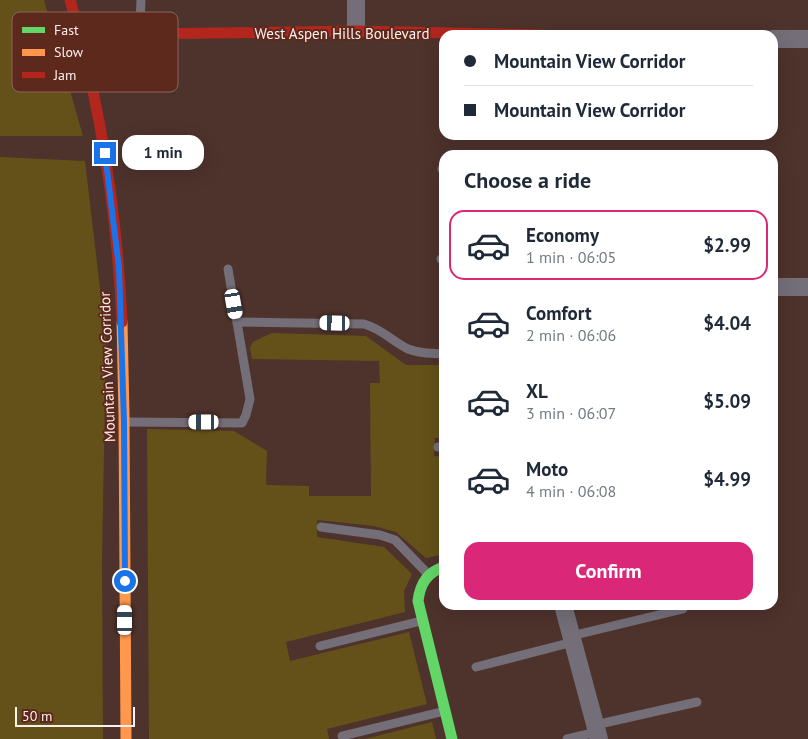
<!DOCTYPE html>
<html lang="en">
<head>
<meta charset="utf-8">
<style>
	body { margin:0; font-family:"PT Sans",sans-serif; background:#f2f2f3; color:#1f2937; height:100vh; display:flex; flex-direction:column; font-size:19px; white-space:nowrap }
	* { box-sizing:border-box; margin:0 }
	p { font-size:16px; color:#747a83 }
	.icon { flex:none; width:28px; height:28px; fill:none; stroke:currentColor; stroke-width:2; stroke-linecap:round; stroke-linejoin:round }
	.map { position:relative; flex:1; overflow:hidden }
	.sheet { position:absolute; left:439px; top:150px; width:339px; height:460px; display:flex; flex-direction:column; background:#fff; border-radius:15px; box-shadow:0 5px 20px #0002 }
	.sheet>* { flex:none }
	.top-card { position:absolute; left:439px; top:30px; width:339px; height:110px; border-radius:15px; box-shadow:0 5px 20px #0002; display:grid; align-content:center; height:110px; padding:0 25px; background:#fff }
	.scale { position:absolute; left:15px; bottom:12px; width:120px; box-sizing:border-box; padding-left:5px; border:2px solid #fdefeb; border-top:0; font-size:14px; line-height:18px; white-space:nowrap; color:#fdefeb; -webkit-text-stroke:4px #5d291d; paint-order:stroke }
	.end { position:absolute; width:22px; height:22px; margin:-11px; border:6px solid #1a73e8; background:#fff; box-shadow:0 0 0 2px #fff }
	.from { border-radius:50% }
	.bubble { position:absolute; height:35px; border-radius:15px; background:#fff; box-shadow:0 5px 20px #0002; font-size:16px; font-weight:600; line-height:35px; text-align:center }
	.car { position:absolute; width:15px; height:30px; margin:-15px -8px; border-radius:6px; box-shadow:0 0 4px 1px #0007; background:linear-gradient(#fff 24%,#345 0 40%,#fff 0 76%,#345 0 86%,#fff 0) }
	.top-card b { display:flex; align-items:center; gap:18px; height:48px; font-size:19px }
	.top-card b+b { border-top:1px solid #e0e1e3 }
	.top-card i { width:12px; height:12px; background:#1f2937 }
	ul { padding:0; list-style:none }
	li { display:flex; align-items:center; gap:15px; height:70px; margin:0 10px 8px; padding:0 15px; border:2px solid transparent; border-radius:15px }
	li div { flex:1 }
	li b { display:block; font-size:19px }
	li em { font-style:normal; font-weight:600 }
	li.current { border-color:#db2777 }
	li>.icon { width:45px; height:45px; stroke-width:1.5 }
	h2 { padding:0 25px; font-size:22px; line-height:60px }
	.cta { display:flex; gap:10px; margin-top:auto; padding:10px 25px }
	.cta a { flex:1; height:58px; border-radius:15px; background:#db2777; color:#fff; font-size:20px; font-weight:600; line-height:58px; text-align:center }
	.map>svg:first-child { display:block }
	.green { fill:#645119 }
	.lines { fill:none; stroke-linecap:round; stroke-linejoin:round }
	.lane { stroke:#736e78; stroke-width:9 }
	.street { stroke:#736e78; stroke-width:18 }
	.fast { stroke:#63d668; stroke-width:11 }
	.slow { stroke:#ff974d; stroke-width:11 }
	.jam { stroke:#b3261e; stroke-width:11 }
	.route { stroke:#1a73e8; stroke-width:6 }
	.labels { text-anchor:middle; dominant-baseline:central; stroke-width:4; stroke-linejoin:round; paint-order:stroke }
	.street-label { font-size:15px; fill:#fdefeb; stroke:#5d291d }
	.key { fill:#5d291d; stroke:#8d645b; stroke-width:1 }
	.key-label { font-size:14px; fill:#fdefeb }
</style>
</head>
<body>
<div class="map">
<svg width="808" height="739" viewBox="0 0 808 739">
	<rect width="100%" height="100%" fill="#4e322c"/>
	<g class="green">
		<polygon points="0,0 44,0 83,136 0,136"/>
		<polygon points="0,157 85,161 106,340 102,560 103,739 0,739"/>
		<polygon points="272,333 366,336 406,365 444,365 444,438 435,438 434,456 444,457 444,554 426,558 396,532 374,526 317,520 317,537 384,547 412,574 404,591 405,612 286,642 290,661 409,632 427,704 327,729 329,739 149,739 147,429 234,431 267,451 266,485 309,486 309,496 371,496 370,383 380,383 379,361 252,359 250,348 253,342"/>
		<polygon points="432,722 436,739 365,739"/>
	</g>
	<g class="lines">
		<g class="lane">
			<polyline points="138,69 141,0"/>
			<polyline points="442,169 444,169"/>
			<polyline points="441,259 444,259"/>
			<path d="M237,322l127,2c18,5 28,17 44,25 12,5 24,4 36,5"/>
			<polyline points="127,422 242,423 246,415 250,399 228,269"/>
			<polyline points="438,447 444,447"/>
			<polyline points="321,527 380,535 395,540 428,574"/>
			<polyline points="571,636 683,609"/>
			<polyline points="320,646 421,621"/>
			<polyline points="476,667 573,642"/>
			<polyline points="595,725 697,702"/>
			<polyline points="342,736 445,711"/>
			<polyline points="567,739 597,732"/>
		</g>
		<g class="street">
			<polyline points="356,31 356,0"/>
			<polyline points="772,39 808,39"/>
			<polyline points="772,287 808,287"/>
			<polyline points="563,605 599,739"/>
		</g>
		<path class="fast" d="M444,567c-17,5 -24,17 -26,34l34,138"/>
		<polyline class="slow" points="122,322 124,415 126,739"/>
		<g class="jam">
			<path d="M70,0c31,106 47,212 52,322"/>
			<polyline points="140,34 356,31 544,35"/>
		</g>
	</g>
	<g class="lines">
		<polyline class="route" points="105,153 119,268 124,422 125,581"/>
	</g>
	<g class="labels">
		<g class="street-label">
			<text x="342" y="33">West Aspen Hills Boulevard</text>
			<text transform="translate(107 367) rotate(-92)">Mountain View Corridor</text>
		</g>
	</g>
	<rect x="12" y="12" width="166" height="80" rx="8" class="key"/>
	<rect x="22" y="27" width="23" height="6" fill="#63d668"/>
	<rect x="22" y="49" width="23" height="7" fill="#ff974d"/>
	<rect x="22" y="72" width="23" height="6" fill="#b3261e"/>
	<g class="key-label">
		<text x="54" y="35">Fast</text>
		<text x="54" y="57">Slow</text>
		<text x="54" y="80">Jam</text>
	</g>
</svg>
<div class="scale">50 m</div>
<i class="end from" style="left:125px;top:581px"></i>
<i class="end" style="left:105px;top:153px"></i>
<div class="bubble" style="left:122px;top:135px;width:82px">1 min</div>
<i class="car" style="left:234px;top:304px;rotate:170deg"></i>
<i class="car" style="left:335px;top:323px;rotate:271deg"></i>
<i class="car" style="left:204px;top:422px;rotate:270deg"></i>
<i class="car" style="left:125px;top:620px;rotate:0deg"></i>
<div class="top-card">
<b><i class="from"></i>Mountain View Corridor</b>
<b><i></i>Mountain View Corridor</b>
</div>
<section class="sheet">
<h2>Choose a ride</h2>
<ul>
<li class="current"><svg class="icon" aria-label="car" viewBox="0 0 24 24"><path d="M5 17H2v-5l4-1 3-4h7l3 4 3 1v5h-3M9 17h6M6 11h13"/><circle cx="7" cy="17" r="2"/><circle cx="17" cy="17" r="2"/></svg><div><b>Economy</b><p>1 min · 06:05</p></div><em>$2.99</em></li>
<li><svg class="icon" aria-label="car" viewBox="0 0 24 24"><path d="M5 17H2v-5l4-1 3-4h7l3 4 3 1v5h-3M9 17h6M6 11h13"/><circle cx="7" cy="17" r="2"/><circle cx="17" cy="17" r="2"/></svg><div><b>Comfort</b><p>2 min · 06:06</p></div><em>$4.04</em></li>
<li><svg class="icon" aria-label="car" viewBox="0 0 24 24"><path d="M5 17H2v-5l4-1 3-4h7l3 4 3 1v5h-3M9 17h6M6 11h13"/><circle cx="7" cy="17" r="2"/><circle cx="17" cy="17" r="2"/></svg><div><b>XL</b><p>3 min · 06:07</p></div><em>$5.09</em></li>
<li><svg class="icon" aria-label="car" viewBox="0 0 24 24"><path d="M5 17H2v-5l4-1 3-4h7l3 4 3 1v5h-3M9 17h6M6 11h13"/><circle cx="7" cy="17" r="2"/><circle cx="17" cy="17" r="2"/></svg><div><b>Moto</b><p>4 min · 06:08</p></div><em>$4.99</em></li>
</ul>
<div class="cta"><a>Confirm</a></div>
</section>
</div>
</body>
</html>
